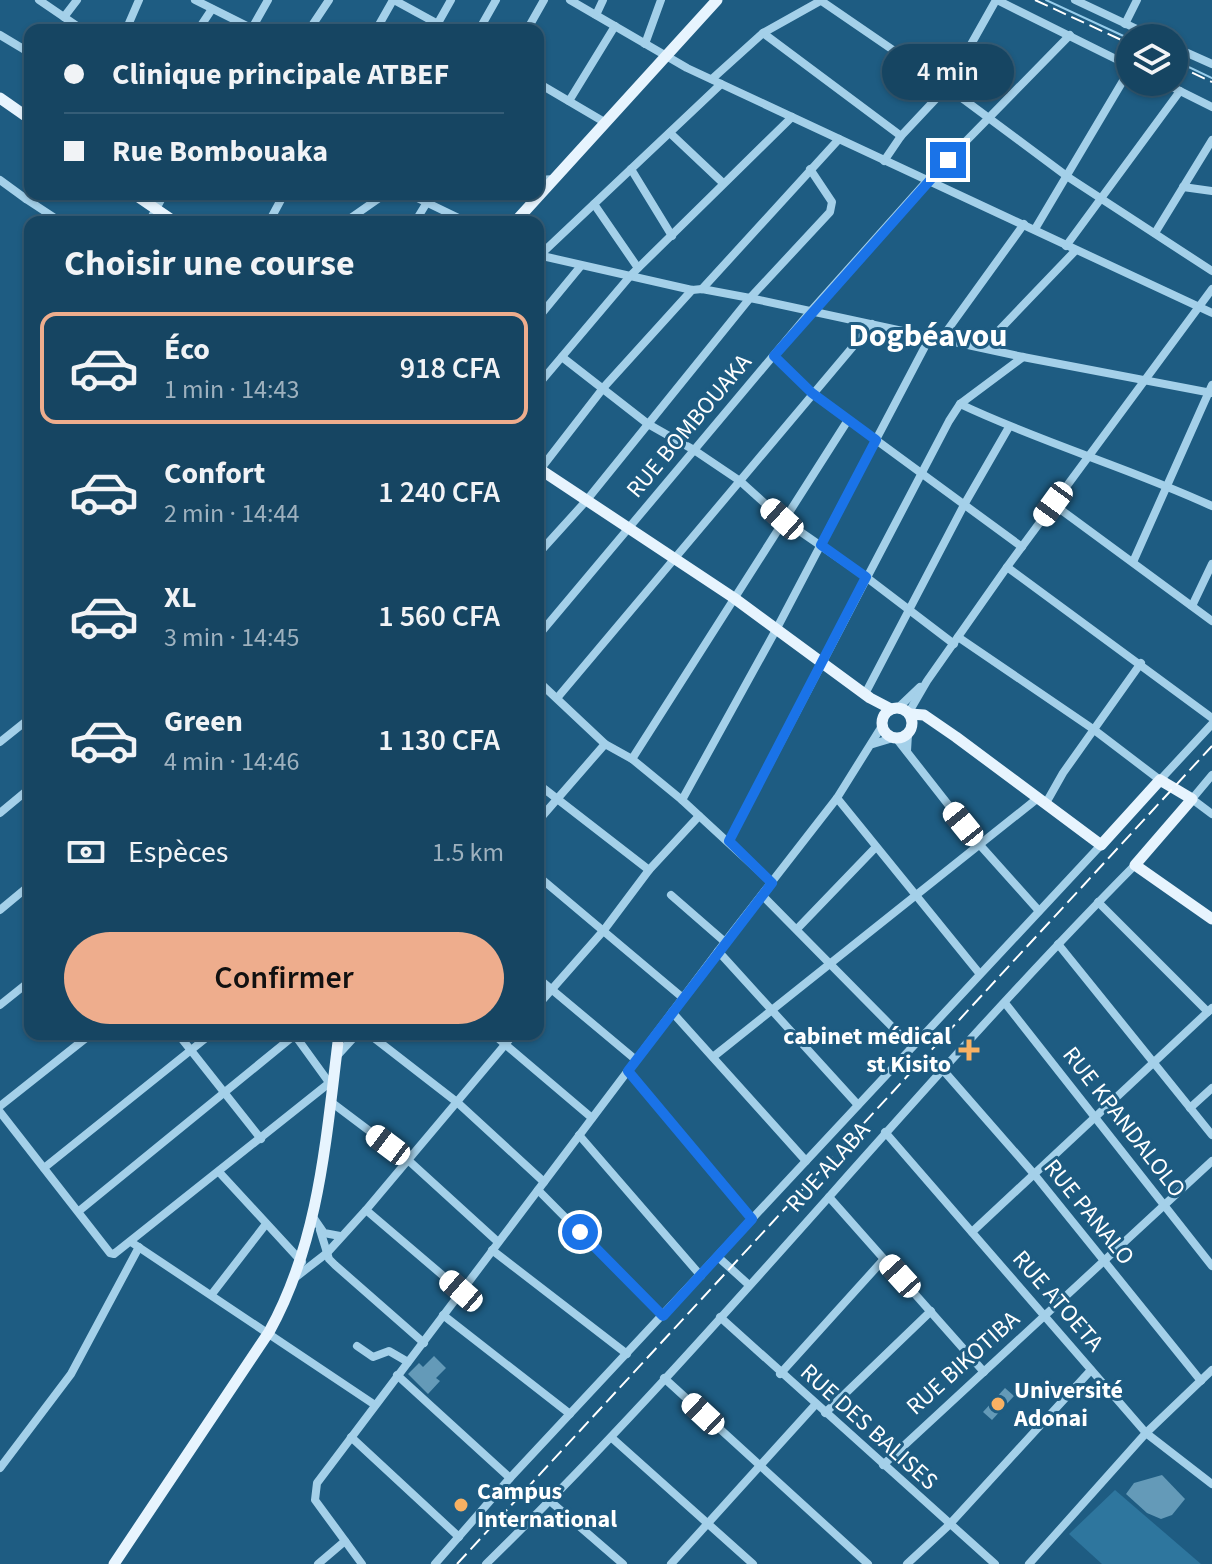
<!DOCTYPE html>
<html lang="fr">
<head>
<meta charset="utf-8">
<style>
	body { margin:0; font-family:"Source Sans 3",sans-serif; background:#1f4c68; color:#f1f3f6; height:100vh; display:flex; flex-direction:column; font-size:30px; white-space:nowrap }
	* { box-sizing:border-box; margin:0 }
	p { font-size:26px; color:#9eb1be }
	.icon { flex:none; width:44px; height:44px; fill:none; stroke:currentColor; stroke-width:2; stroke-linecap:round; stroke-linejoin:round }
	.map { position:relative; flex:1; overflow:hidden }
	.sheet { position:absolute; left:24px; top:216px; width:520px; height:824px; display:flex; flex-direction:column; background:#164562; border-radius:16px; box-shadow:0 2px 6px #0004,0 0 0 2px #355d77 }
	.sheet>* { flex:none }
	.banner { position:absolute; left:24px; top:24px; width:520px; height:176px; border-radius:16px; box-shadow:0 2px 6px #0004,0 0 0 2px #355d77; display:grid; align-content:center; height:176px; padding:0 40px; background:#164562 }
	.fabs { position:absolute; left:1116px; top:24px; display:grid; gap:16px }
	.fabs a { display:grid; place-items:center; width:72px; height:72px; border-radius:50%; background:#164562; box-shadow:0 2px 6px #0004,0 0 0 2px #355d77; font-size:40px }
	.end { position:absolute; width:36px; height:36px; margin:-18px; border:10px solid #1a73e8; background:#fff; box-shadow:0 0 0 4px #fff }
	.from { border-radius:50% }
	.bubble { position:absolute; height:56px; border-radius:28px; background:#164562; box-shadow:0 2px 6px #0004,0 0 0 2px #355d77; font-size:26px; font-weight:600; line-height:56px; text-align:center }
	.car { position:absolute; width:24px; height:48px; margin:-24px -12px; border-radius:10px; box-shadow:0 0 6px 2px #0007; background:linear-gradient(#fff 24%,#345 0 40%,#fff 0 76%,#345 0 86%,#fff 0) }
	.banner b { display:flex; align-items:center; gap:28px; height:76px; font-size:30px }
	.banner b+b { border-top:2px solid #355d77 }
	.banner i { width:20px; height:20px; background:#f1f3f6 }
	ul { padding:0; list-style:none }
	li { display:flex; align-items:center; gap:24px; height:112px; margin:0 16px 12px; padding:0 24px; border:4px solid transparent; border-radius:16px }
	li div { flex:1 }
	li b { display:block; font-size:30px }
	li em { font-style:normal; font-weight:600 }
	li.current { border-color:#eead8d }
	li>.icon { width:72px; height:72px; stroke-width:1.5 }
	h2 { padding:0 40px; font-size:36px; line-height:96px }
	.pay { display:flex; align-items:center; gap:20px; height:88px; padding:0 40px; font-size:30px }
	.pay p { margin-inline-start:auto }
	.button { display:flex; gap:16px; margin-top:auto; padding:16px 40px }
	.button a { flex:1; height:92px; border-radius:48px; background:#eead8d; color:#111; font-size:32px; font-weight:600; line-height:92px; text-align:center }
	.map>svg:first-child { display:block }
	.green { fill:#2e769e }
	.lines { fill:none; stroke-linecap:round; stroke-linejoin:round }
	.stream { stroke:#97cdeb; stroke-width:2 }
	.building { fill:#649ab8 }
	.minor { stroke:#a4d0e9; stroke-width:8 }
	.major { stroke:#e7f4fe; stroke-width:11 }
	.rail { stroke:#fff; stroke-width:2; stroke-dasharray:14 6; stroke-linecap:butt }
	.route { stroke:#1a73e8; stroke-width:10 }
	.poi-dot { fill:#f8b163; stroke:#1e5c82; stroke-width:3 }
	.labels { text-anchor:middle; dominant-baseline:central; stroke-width:6; stroke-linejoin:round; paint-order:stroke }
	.street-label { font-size:24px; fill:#fff; stroke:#1e5c82 }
	.poi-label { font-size:24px; font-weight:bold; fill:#fff; stroke:#1e5c82; text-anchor:start }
	.district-label { font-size:32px; font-weight:bold; fill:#fff; stroke:#1e5c82 }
</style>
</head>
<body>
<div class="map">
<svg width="1212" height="1564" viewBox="0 0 1212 1564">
	<rect width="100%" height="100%" fill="#1e5c82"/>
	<polygon class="green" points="1115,1490 1201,1564 1102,1564 1069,1534"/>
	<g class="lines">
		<g class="stream">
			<polyline points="1046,0 1130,39"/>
			<polyline points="1174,60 1212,78"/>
		</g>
	</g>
	<g class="building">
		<polygon points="434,1356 446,1368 436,1378 440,1381 428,1394 408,1374 419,1363 423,1367"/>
		<polygon points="1005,1388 1014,1396 992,1420 983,1412"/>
		<polygon points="1162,1475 1185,1499 1172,1515 1161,1519 1147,1513 1126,1494 1134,1483"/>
	</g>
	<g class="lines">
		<g class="minor">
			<polyline points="39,0 83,30"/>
			<polyline points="195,0 255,30"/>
			<polyline points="394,0 449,30"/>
			<polyline points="570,0 687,68 1212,313"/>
			<polyline points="820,0 947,87 1068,177 1212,271"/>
			<polyline points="997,0 1130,66"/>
			<polyline points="1075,0 1156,38"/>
			<polyline points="596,15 603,0"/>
			<polyline points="64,17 77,0"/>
			<polyline points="438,23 451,0"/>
			<polyline points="1125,24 1137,0"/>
			<polyline points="126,30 139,0"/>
			<polyline points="198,30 212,9"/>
			<polyline points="251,30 268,0"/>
			<polyline points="309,30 329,0"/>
			<polyline points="376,30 393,0"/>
			<polyline points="479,30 496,0"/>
			<polyline points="527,30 544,0"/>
			<polyline points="763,33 901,136"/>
			<polyline points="0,35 30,53"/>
			<polyline points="645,44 661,0"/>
			<polyline points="1174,47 1212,64"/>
			<polyline points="712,79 763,33 822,0"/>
			<polyline points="1162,82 1212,107"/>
			<polyline points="538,83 606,123"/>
			<polyline points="569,101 615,26"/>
			<polyline points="670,133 723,183"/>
			<polyline points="884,161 901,136 947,87 996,0"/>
			<polyline points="631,169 672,236"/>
			<polyline points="0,180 26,199"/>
			<polyline points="538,180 554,179"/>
			<polyline points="1183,187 1212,191"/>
			<polyline points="30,194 26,199 61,222"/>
			<polyline points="409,194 467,222"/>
			<polyline points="594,204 638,268"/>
			<polyline points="149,222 164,194"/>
			<polyline points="269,222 284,194"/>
			<polyline points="345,222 385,194"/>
			<polyline points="415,222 432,194"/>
			<polyline points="1035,229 1130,69"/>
			<polyline points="1155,233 1212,140"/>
			<polyline points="1066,246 1180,91"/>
			<polyline points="538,255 692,290 702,289 750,298 1023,357 1212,393"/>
			<polyline points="539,256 721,84"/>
			<polyline points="702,289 839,139"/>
			<polyline points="538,318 580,267"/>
			<polyline points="941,339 1024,224"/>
			<polyline points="983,347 1075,251"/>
			<polyline points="774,356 812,393 1022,547"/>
			<polyline points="562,357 648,424 694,450 740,481 782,519 866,577 954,644"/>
			<polyline points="538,385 631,275 792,117"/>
			<path d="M960,404c82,39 170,64 252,102"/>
			<polyline points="539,471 604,387 692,290"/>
			<polyline points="1053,504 1212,621"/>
			<polyline points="538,554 586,501 750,298 830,212 832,202 810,169"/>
			<polyline points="1133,562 1212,385"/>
			<polyline points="1007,567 1212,718"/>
			<polyline points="1192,606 1212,564"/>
			<polyline points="538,636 810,312 927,181 1070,35"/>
			<polyline points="958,637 1093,729 1160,780 1212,724"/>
			<polyline points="538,681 605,744 632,759 682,800 772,883"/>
			<polyline points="865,694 964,505 1009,427"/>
			<polyline points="558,697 872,324"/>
			<polyline points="899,707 920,687"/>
			<polyline points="909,712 927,681 1007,567 1212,289"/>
			<polyline points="896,738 979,844 1039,911"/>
			<polyline points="0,742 30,718"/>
			<polyline points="873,744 893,738"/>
			<polyline points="907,751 908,734"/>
			<polyline points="632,759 848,420"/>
			<polyline points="1212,775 1192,799 1212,814"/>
			<polyline points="538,784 649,870"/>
			<polyline points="837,798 979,973"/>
			<polyline points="682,800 777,628 930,337"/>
			<polyline points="1046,803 1063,773 1141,663"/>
			<polyline points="0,813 30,788"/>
			<polyline points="538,821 605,744"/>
			<polyline points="729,841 949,421 960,404 1023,357"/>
			<polyline points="538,876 683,998"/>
			<polyline points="671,895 725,942"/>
			<polyline points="762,895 912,1047"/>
			<polyline points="1098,902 1208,1012"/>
			<polyline points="0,910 30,885"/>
			<polyline points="797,929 875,848"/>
			<polyline points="1058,944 1212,1135"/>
			<polyline points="718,951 858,1105"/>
			<polyline points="538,978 636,1060"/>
			<polyline points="1005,1003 1212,1266"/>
			<polyline points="0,1005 30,981"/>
			<polyline points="538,1005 604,930 649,870 699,816"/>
			<polyline points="672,1012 806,1161"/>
			<polyline points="178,1034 261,1139"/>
			<polyline points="294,1034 328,1081"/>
			<polyline points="369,1034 458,1103 544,1182"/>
			<polyline points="493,1034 592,1118"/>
			<polyline points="336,1057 357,1034"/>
			<polyline points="713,1057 1038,798"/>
			<polyline points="943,1070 1034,1174 1201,1381"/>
			<polyline points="628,1071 752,1219"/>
			<polyline points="331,1102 408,1160 498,1242"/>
			<polyline points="0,1106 91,1034"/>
			<polyline points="1190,1108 1212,1088"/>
			<polyline points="0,1112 110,1253 114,1254 333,1080"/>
			<polyline points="885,1132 1146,1433 1212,1484"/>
			<polyline points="579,1135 701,1276"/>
			<polyline points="44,1168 211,1034"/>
			<polyline points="219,1172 302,1262"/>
			<polyline points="538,1190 663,1316"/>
			<polyline points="829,1197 984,1372"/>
			<polyline points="366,1210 461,1291"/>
			<polyline points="79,1211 296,1034"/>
			<polyline points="313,1217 324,1233 340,1236"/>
			<polyline points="320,1230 329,1259 335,1265 424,1343"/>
			<polyline points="972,1232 1212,1008"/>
			<polyline points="131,1242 375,1405"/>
			<polyline points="492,1250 627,1354"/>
			<polyline points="718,1257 749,1285"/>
			<polyline points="296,1277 327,1253 366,1210 514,1034"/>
			<polyline points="212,1294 266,1224"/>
			<polyline points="443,1315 570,1414"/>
			<polyline points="720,1317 995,1564"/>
			<polyline points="357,1346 373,1357 389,1351 408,1362"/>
			<polyline points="780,1374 884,1259"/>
			<polyline points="397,1375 510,1478"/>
			<polyline points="664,1378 868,1564"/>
			<polyline points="825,1413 931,1311"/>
			<polyline points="351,1437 459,1537"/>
			<polyline points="612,1438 753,1564"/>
			<polyline points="883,1465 1212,1161"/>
			<polyline points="0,1468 71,1374 139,1247"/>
			<polyline points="550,1501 623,1564"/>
			<polyline points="318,1564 345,1541"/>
			<polyline points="362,1564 315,1500 317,1483 725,942 837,798 882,726"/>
			<polyline points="435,1564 510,1478 1101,845"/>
			<path d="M486,1564c228,-222 425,-473 649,-699"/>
			<polyline points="671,1564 815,1405"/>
			<polyline points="907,1564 949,1525 1091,1370"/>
			<polyline points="1029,1564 1146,1433 1212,1370"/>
		</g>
		<g class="major">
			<polyline points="0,98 30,119"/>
			<polyline points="134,194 175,222"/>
			<polyline points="515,222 717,0"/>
			<polyline points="538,468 734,598 870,698 891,709"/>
			<circle cx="897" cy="723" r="15"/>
			<polyline points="910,714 924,715 956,737 1101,845 1160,780 1192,799 1135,865 1212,919"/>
			<path d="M114,1564l155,-232c51,-92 57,-195 70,-298"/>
		</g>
		<g class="rail">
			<polyline points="1035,0 1130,44"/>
			<polyline points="1174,64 1212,82"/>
			<polyline points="457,1564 1212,746"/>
		</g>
	</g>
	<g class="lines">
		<polyline class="route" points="580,1232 663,1316 752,1219 628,1071 772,883 729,841 866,577 821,545 876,440 812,393 774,356 948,160"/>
	</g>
	<g class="poi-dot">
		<path d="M965 1038h8v8h8v8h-8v8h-8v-8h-8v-8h8z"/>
		<circle cx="998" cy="1404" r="8"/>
		<circle cx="461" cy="1505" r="8"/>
	</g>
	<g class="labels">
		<g class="street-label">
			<text transform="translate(689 426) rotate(-50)">RUE BOMBOUAKA</text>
			<text transform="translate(1124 1122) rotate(52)">RUE KPANDALOLO</text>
			<text transform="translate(828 1167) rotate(-48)">RUE ALABA</text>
			<text transform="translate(1089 1212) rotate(51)">RUE PANALO</text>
			<text transform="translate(1058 1301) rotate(49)">RUE ATOETA</text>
			<text transform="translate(963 1363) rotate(-42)">RUE BIKOTIBA</text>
			<text transform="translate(869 1427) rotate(42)">RUE DES BALISES</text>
		</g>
		<g class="poi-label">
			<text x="951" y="1036" text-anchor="end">cabinet médical<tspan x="951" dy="28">st Kisito</tspan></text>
			<text x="1014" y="1390">Université<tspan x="1014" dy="28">Adonai</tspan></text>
			<text x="477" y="1491">Campus<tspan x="477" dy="28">International</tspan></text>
		</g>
		<g class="district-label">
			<text x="928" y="336">Dogbéavou</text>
		</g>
	</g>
</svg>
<div class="fabs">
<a><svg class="icon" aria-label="layers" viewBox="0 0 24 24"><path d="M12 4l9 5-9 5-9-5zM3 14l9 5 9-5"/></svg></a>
</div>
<i class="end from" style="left:580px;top:1232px"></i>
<i class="end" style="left:948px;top:160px"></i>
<div class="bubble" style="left:882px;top:44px;width:132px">4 min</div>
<i class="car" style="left:1053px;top:504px;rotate:216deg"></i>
<i class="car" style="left:782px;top:519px;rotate:312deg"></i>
<i class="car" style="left:963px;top:824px;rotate:321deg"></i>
<i class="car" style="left:388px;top:1145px;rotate:307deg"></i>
<i class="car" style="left:900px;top:1276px;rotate:318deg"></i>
<i class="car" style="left:461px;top:1291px;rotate:311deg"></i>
<i class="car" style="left:703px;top:1414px;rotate:313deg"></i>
<div class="banner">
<b><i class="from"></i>Clinique principale ATBEF</b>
<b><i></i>Rue Bombouaka</b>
</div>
<section class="sheet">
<h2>Choisir une course</h2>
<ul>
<li class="current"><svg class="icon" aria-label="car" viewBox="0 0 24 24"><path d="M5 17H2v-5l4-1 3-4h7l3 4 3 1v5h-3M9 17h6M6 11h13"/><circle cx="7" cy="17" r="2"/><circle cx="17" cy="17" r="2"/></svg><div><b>Éco</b><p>1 min · 14:43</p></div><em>918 CFA</em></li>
<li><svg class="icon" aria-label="car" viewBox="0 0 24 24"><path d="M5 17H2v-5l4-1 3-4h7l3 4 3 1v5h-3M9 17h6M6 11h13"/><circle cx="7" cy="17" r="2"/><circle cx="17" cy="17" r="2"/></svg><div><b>Confort</b><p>2 min · 14:44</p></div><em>1 240 CFA</em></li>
<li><svg class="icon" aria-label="car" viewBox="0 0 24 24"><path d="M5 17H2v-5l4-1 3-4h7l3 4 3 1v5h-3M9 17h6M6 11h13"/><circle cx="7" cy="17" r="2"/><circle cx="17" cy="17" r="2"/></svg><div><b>XL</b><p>3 min · 14:45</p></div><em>1 560 CFA</em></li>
<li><svg class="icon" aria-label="car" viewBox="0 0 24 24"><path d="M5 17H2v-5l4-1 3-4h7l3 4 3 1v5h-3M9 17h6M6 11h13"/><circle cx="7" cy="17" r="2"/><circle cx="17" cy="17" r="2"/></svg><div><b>Green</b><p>4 min · 14:46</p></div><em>1 130 CFA</em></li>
</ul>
<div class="pay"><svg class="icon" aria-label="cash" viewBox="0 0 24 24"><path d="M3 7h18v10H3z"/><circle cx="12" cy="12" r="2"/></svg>Espèces<p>1.5 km</p></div>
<div class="button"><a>Confirmer</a></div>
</section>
</div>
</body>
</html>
